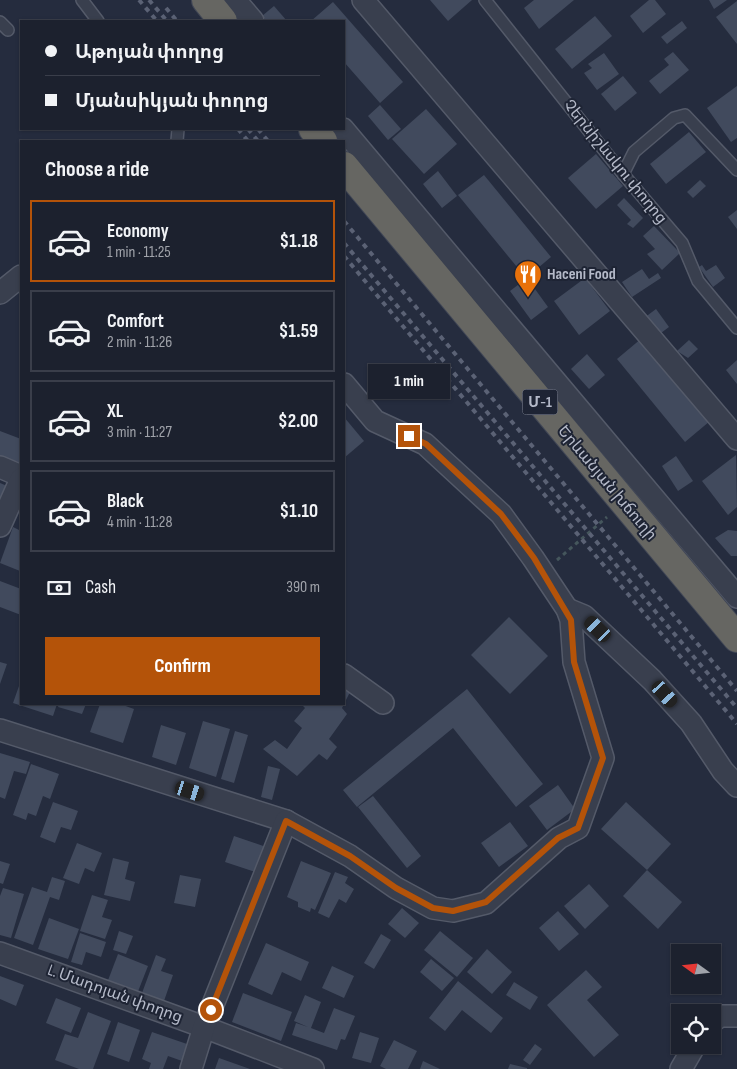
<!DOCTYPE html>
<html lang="en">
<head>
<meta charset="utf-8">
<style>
	body { margin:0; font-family:"Sofia Sans Condensed","Noto Sans Armenian",sans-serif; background:#292e3a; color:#f1f3f6; height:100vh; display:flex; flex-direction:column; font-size:19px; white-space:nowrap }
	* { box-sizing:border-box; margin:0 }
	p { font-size:16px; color:#a0a3aa }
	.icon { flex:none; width:28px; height:28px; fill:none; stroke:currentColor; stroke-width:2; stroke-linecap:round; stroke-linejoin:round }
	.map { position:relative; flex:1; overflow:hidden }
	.side { position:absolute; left:20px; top:140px; width:325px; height:565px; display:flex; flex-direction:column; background:#1c212e; border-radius:0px; box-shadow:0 1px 4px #0004,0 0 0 1px #3a3e4a }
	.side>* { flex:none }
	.hud { position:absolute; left:20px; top:20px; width:325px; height:110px; border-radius:0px; box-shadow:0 1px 4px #0004,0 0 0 1px #3a3e4a; display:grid; align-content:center; height:110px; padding:0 25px; background:#1c212e }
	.needle { width:32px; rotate:285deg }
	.fabs { position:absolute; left:671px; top:944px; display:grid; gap:10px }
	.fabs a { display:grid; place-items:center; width:50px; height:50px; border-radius:0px; background:#1c212e; box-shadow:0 1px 4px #0004,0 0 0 1px #3a3e4a; font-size:25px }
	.end { position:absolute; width:22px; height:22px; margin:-11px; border:6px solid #b45309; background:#fff; box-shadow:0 0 0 2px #fff }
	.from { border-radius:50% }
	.bubble { position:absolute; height:35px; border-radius:0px; background:#1c212e; box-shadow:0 1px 4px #0004,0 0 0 1px #3a3e4a; font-size:16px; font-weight:700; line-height:35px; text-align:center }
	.car { position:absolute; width:15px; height:30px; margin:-15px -8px; border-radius:6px; box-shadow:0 0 4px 1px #0007; background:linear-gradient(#222 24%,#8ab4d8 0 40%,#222 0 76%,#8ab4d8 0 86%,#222 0) }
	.hud b { display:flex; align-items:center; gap:18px; height:48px; font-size:19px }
	.hud b+b { border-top:1px solid #3a3e4a }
	.hud i { width:12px; height:12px; background:#f1f3f6 }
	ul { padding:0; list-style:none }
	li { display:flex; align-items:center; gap:15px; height:82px; margin:0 10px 8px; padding:0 15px; border:2px solid #3a3e4a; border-radius:0px }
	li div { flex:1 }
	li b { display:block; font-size:19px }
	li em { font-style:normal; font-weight:700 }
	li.selected { border-color:#b45309 }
	li>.icon { width:45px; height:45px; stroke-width:1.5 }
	h2 { padding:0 25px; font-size:22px; line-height:60px }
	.pay { display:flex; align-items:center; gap:12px; height:55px; padding:0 25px; font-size:19px }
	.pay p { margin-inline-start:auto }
	.primary-button { display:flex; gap:10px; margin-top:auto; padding:10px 25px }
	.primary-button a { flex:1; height:58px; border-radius:0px; background:#b45309; color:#fff; font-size:20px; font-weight:700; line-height:58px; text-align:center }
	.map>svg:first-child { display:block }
	.building { fill:#414a5d }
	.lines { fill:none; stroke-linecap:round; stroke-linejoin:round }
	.service-casing { stroke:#545a69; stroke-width:14 }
	.minor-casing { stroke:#545a69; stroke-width:24 }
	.trunk-casing { stroke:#414756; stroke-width:30 }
	.path { stroke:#45565c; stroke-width:3; stroke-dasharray:4 4; stroke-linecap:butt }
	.service { stroke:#393f4e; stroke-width:11 }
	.minor { stroke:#393f4e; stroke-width:21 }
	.trunk { stroke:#666662; stroke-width:28 }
	.rail { stroke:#5b6275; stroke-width:4; stroke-dasharray:5 5; stroke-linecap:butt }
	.route { stroke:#b45309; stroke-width:6 }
	.labels { text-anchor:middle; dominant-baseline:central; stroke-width:4; stroke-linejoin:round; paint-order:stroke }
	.shield { fill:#1e2434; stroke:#888d9c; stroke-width:1 }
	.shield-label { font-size:15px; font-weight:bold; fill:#b5bac9 }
	.street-label { font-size:16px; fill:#b5bac9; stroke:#1e2434 }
	.poi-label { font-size:16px; font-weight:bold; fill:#b5bac9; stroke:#1e2434; text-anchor:start }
</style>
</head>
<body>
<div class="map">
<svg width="737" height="1069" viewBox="0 0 737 1069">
	<rect width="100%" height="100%" fill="#252c3e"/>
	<g class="building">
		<polygon points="430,0 472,0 448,21"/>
		<polygon points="534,0 574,0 539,29 524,8"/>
		<polygon points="649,0 655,0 666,14 643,33 630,16"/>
		<polygon points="709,0 727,0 714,9"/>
		<polygon points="737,1 737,44 716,17"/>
		<polygon points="333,2 403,82 380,103 344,62 344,21 311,21"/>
		<polygon points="274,6 287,21 267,21 262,16"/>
		<polygon points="595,16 612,36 572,69 555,49"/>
		<polygon points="682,21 687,28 667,44 661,37"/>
		<polygon points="673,52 689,70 660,94 649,81 669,65 664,59"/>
		<polygon points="604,53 619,74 597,90 584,73 592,68 588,64"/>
		<polygon points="623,76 637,93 615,111 601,94"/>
		<polygon points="737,86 737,138 731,142 707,108"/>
		<polygon points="380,105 401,129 388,140 368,116"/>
		<polygon points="426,109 457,144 424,174 392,139"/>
		<polygon points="689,132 706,152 666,184 650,164"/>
		<polygon points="596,154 623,186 596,209 568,178"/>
		<polygon points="438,171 457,196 442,208 423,184"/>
		<polygon points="484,175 551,257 526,278 458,195"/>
		<polygon points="700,180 706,186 693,198 687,192"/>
		<polygon points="624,198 643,218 633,228 627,224 631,220 617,205"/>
		<polygon points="737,210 737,229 728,217"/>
		<polygon points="654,226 680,253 662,270 647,254 655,249 643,236"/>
		<polygon points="702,265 706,271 716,265 725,278 713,287 699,267"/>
		<polygon points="642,269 649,279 658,273 661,278 632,297 622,282"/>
		<polygon points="527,278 548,307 531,320 510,291"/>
		<polygon points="585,278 610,311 579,335 554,301"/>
		<polygon points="656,309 669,327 657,336 644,318"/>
		<polygon points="642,338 710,421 685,442 617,359"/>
		<polygon points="689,340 698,349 688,358 677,351"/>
		<polygon points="587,354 605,375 589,389 571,369"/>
		<polygon points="737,360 737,384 726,370"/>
		<polygon points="344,417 364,441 344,458"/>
		<polygon points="0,431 21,439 21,463 0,456"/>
		<polygon points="736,455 737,507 728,515 702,481"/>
		<polygon points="676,456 693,481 678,491 662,466"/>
		<polygon points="0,483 12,488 0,515"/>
		<polygon points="13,527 21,531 20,571 0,563"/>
		<polygon points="728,530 737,531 737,556 731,556 715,538"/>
		<polygon points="0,581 21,589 21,615 0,607"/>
		<polygon points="509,617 548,656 510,694 471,655"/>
		<polygon points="0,662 7,664 0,684"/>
		<polygon points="344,680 352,688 342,708 347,714 329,739 337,747 327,760 319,754 297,776 263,749 275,740 287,749 302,728 294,721 305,708 301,704 344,704"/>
		<polygon points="19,686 21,686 21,704 57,704 53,716 13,703"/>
		<polygon points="467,689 543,784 516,807 453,728 357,807 343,790"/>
		<polygon points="59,704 86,704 82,714 58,707"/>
		<polygon points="100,704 120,704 134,709 123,743 90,732"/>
		<polygon points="203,721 230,729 216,777 189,768"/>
		<polygon points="161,725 186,733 176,765 152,757"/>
		<polygon points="235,731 248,735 234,783 221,779"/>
		<polygon points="0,753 30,762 26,774 14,771 5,799 0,797"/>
		<polygon points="31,764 59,774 50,799 43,796 36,816 28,813 26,820 13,815"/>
		<polygon points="268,766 280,769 272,800 261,797"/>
		<polygon points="558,785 575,809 547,830 529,806"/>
		<polygon points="373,796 421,856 407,868 358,807"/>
		<polygon points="53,802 78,811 71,830 61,827 55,843 40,837"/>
		<polygon points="626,802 671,844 647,870 601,829"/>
		<polygon points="510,822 528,846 499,867 481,843"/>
		<polygon points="234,836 269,848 261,874 225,862"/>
		<polygon points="77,843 102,853 94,872 85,868 79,884 63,878"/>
		<polygon points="113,858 129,862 125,879 135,882 130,901 104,895"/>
		<polygon points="0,861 10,864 3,884 0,883"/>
		<polygon points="301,861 331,873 315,910 311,908 310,912 298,907 298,902 287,897"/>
		<polygon points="647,870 682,902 658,929 623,896"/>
		<polygon points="335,872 348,877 345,883 354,889 346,903 339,899 329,918 318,913"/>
		<polygon points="180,875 201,879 195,907 174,903"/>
		<polygon points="52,877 65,881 59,900 50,897 33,945 14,938 32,887 47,892"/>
		<polygon points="589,884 609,906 585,929 564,906"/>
		<polygon points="3,888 24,894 11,938 0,935 0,896"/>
		<polygon points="92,895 108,900 102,917 112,920 105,939 80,931"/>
		<polygon points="402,908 419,923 405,938 388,924"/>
		<polygon points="558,911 579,934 559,951 539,928"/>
		<polygon points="49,918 79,929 68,959 38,949"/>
		<polygon points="119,931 133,936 126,954 113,950"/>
		<polygon points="440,931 473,958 457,977 424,950"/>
		<polygon points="80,933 106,942 101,957 86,952 82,965 71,962"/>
		<polygon points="381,934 391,940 374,969 364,963"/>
		<polygon points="266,943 309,962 301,981 282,972 272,995 248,984"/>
		<polygon points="487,949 512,972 492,994 467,972"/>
		<polygon points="118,954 148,966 137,994 107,983"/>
		<polygon points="156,955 166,959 161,971 173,975 164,1001 142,993"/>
		<polygon points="431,959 454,978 442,991 420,972"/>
		<polygon points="332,966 354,976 344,998 322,988"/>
		<polygon points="586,970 602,987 587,1000 619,1035 594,1057 547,1005"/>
		<polygon points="0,976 24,985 16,1006 0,999"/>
		<polygon points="458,981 503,1018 491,1033 462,1010 445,1031 429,1018"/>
		<polygon points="514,982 538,997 530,1010 506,995"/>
		<polygon points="243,993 292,1012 281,1041 232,1022"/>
		<polygon points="305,995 321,1002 311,1028 324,1033 334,1008 355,1016 345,1040 341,1039 337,1050 292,1035 296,1023 308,1027 294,1021"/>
		<polygon points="56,998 81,1008 71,1033 46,1023"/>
		<polygon points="88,1012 111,1021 93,1069 79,1069 55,1060 65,1034 78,1038"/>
		<polygon points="118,1022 140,1030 129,1062 107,1054"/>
		<polygon points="152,1032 187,1044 182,1061 168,1056 163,1069 149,1069 151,1063 142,1059"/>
		<polygon points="360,1032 379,1038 371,1063 352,1058"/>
		<polygon points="394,1040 417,1051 408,1069 386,1069 380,1066"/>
		<polygon points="535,1044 542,1049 530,1065 523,1060"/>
		<polygon points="219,1058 250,1069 215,1069"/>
		<polygon points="423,1061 440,1069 420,1069"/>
		<polygon points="510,1064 527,1068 527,1069 508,1069"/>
	</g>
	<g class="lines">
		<g class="service-casing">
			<g id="service">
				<polyline points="82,0 98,21"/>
				<polyline points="485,0 623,174 682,243 698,281 737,328"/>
				<polyline points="0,22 8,30"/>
				<polyline points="177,141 178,129"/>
				<polyline points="623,174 634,152 674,118 685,115 737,170"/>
			</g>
		</g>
		<g class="minor-casing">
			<g id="minor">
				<polyline points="235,0 253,21"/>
				<polyline points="363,0 737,439"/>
				<polyline points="343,129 737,597"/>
				<polyline points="0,293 21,276"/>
				<polyline points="0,467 21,476"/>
				<polyline points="0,526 21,479"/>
				<polyline points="567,609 584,616 652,680 691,723 723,771 737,786"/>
				<polyline points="344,675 383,703"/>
				<polyline points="0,730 286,821 350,856 396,888 433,908 453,911 486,903 559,838 578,828 603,758 574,662 571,620 567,609 533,558 501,514 425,444 375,421 344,384"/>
				<polyline points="0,953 204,1027 313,1069"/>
				<polyline points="712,1022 720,1016 737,1016"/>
				<polyline points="191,1069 204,1027 286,821"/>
				<polyline points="681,1069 695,1045"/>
			</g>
		</g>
		<g class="trunk-casing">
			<g id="trunk">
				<polyline points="206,0 223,21"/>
				<polyline points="313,129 323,141"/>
				<polyline points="344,166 737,638"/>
			</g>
		</g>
		<polyline class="path" points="557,560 607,517"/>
		<use href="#service" class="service"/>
		<use href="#minor" class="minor"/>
		<use href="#trunk" class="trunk"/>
		<g class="rail">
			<polyline points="139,0 157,21"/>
			<polyline points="149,0 167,21"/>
			<polyline points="166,8 177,21"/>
			<polyline points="238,129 248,141"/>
			<polyline points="248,129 258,141"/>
			<polyline points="258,129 268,141"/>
			<polyline points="344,221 737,691"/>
			<polyline points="344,243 737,708"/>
			<polyline points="344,256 737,724"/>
		</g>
	</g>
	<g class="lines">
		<polyline class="route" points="211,1010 286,821 350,856 396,888 433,908 453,911 486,902 558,838 578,828 603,758 574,662 571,620 534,558 501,514 426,444 409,436"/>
	</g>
	<defs>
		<g id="restaurant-pin" transform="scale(1.4375)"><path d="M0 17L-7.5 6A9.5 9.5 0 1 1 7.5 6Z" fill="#e8710a" stroke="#1e2434"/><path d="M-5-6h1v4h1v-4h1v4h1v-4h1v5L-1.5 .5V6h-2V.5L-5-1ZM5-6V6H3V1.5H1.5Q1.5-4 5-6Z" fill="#fff"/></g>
	</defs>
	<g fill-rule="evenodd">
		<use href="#restaurant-pin" x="528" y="274"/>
	</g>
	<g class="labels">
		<rect class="shield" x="522.5" y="389.5" width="35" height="25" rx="4"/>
		<g class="shield-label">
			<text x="540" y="402">Մ-1</text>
		</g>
		<g class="street-label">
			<text transform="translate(615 162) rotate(51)">Չերնիշևսկու փողոց</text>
			<text transform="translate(607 483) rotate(50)">Երևանյան խճուղի</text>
			<text transform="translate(115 994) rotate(20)">L. Մադոյան փողոց</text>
		</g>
		<g class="poi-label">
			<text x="547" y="274">Haceni Food</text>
		</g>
	</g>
</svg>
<div class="fabs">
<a><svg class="needle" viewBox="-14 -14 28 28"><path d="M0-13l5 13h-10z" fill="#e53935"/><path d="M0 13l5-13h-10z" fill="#a0a3aa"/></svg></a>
<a><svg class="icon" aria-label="locate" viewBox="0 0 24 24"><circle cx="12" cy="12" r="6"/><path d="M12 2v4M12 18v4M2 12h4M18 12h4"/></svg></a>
</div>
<i class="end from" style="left:211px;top:1010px"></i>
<i class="end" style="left:409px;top:436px"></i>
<div class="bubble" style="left:368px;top:364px;width:82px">1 min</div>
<i class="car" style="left:598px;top:629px;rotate:314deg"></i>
<i class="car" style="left:665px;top:694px;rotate:138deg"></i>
<i class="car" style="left:190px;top:791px;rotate:108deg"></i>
<div class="hud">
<b><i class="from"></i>Աթոյան փողոց</b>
<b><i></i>Մյանսիկյան փողոց</b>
</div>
<section class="side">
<h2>Choose a ride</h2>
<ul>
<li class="selected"><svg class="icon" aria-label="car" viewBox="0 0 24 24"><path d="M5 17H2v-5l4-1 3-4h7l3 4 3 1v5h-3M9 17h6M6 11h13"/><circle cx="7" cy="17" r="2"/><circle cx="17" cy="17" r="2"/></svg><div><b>Economy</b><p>1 min · 11:25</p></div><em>$1.18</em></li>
<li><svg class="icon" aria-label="car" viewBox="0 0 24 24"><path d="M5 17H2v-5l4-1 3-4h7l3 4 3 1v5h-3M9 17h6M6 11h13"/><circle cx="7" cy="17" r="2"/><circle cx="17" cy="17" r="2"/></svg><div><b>Comfort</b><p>2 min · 11:26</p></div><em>$1.59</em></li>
<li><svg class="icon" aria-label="car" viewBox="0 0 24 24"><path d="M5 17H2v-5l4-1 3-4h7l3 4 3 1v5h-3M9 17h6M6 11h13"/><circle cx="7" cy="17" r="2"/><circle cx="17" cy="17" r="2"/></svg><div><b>XL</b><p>3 min · 11:27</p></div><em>$2.00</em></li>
<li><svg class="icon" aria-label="car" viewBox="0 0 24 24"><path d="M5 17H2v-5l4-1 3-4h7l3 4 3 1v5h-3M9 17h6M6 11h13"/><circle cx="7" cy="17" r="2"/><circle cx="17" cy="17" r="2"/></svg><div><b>Black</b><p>4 min · 11:28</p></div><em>$1.10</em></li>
</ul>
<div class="pay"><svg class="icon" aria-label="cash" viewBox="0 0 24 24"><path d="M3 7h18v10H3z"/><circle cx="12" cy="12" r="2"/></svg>Cash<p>390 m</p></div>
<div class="primary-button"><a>Confirm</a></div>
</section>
</div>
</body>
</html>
